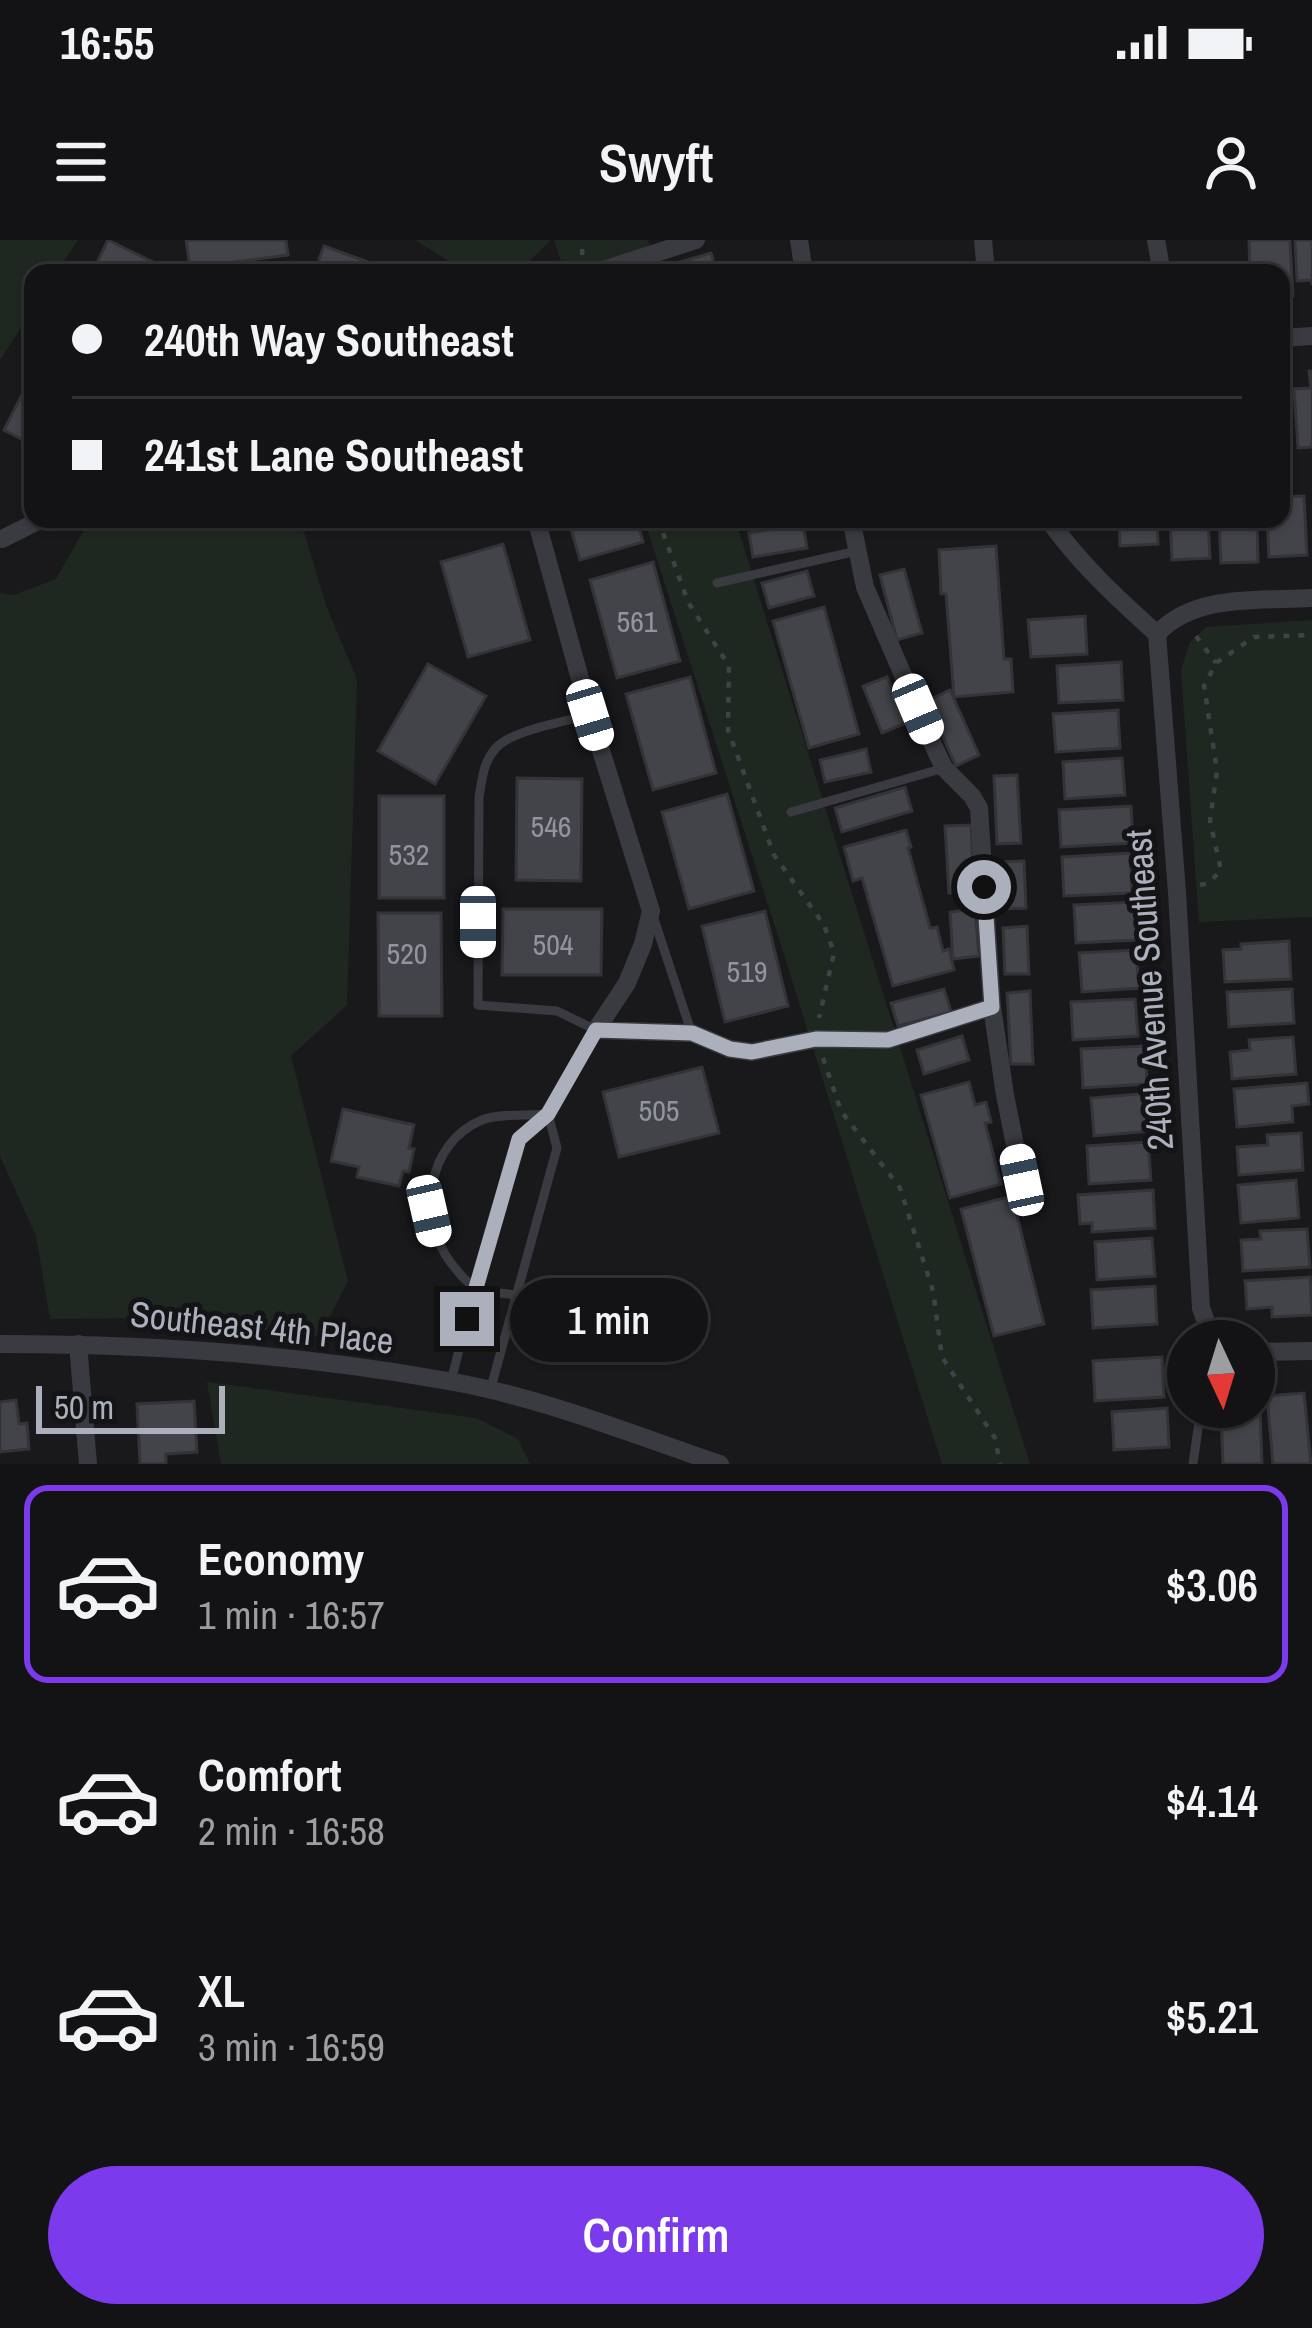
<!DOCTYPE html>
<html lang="en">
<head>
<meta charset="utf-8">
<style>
	body { margin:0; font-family:"Archivo Narrow",sans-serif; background:#202022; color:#f1f3f6; height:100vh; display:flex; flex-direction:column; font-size:45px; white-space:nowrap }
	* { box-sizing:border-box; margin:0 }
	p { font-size:39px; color:#9d9ea0 }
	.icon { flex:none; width:66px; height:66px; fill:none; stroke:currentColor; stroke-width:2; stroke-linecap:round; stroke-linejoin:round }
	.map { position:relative; height:1224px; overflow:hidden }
	.panel { display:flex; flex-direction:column; background:#131315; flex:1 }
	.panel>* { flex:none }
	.guide { position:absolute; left:24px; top:24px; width:1266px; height:264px; border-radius:24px; box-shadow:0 3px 9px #0004,0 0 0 3px #323234; display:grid; align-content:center; height:264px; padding:0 48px; background:#131315 }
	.needle { width:78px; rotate:176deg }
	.controls { position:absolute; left:1167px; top:1080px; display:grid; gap:24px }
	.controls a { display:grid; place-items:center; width:108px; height:108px; border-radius:50%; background:#131315; box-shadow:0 3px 9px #0004,0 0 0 3px #323234; font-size:60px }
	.scale { position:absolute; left:36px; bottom:30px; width:189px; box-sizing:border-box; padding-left:12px; border:6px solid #abb0bc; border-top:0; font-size:33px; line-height:42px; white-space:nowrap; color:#abb0bc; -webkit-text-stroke:9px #141417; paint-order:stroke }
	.end { position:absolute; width:54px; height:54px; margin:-27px; border:15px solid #abb0bc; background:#111; box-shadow:0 0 0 6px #111 }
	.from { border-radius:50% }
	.bubble { position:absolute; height:84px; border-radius:42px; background:#131315; box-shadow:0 3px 9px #0004,0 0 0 3px #323234; font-size:39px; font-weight:600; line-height:84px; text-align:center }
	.car { position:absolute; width:36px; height:72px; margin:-36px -18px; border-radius:15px; box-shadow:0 0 9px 3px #0007; background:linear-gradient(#fff 24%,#345 0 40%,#fff 0 76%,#345 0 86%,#fff 0) }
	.guide b { display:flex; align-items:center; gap:42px; height:114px; font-size:45px }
	.guide b+b { border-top:3px solid #323234 }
	.guide i { width:30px; height:30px; background:#f1f3f6 }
	ul { padding:21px 0 0; list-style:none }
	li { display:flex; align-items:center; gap:36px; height:198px; margin:0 24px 18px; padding:0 24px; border:6px solid transparent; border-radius:24px }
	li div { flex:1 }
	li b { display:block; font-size:45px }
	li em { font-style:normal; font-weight:600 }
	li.selected { border-color:#7c3aed }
	li>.icon { width:108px; height:108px; stroke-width:1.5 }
	.cta { display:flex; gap:24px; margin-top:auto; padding:24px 48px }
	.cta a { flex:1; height:138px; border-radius:72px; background:#7c3aed; color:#fff; font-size:48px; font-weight:600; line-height:138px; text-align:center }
	.status { display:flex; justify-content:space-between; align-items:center; height:84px; padding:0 60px; background:#131315; direction:ltr }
	.status svg { height:33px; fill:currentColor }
	header { display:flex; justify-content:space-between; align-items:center; height:156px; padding:0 48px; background:#131315; font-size:54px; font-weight:600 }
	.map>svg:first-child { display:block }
	.green { fill:#1f2820 }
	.building { fill:#434449; stroke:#333338; stroke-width:3 }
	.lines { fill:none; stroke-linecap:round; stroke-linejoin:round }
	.path { stroke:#404248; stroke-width:4.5; stroke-dasharray:6 9; stroke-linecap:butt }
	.service { stroke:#3a3b41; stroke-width:9 }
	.minor { stroke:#3a3b41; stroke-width:18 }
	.route { stroke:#abb0bc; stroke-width:15 }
	.labels { text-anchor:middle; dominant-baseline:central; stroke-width:10; stroke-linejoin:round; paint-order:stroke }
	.number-label { font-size:30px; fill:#91959f }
	.street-label { font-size:36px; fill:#abb0bc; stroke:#141417 }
</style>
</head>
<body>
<div class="status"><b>16:55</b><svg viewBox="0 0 49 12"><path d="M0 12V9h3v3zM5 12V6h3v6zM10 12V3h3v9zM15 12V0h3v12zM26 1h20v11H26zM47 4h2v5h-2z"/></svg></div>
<header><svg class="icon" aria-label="menu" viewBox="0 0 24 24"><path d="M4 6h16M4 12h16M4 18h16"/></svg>Swyft<svg class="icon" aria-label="person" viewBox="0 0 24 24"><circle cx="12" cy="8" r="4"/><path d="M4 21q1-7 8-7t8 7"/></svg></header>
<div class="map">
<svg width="1312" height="1224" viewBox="0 0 1312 1224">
	<rect width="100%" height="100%" fill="#19191c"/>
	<g class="green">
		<polygon points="0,0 78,0 56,33 33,33 33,69 0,120"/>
		<polygon points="415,0 551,0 523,27 493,33 468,33"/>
		<polygon points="554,0 648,0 659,33 565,33"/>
		<polygon points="90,279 300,279 327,368 357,439 347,765 291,816 348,1041 320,1096 148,1078 50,1079 36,996 0,916 0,353 14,355 56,339"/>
		<polygon points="644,279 735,279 1030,1224 942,1224 787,724"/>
		<polygon points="1312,380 1312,677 1199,682 1181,430 1190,402 1206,387"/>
		<polygon points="207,1142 476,1178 518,1199 530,1224 221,1224"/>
	</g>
	<g class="building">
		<polygon points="108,0 167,29 165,33 92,33"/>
		<polygon points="186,0 286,0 288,15 190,28"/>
		<polygon points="1249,0 1290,0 1293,56 1281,57 1281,33 1250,33"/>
		<polygon points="1295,0 1312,0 1312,45 1312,40 1297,41"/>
		<polygon points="324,6 398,33 314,33"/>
		<polygon points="711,13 717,33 668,33 666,26"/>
		<polygon points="1281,131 1284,131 1289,208 1281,208"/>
		<polygon points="1309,131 1312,131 1312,207 1298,208 1294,149 1311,148"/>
		<polygon points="33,133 33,205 4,190"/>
		<polygon points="1304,256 1307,315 1269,317 1267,279 1281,279 1281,257"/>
		<polygon points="568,279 637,279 643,302 580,320"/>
		<polygon points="1119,279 1157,279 1158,304 1120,306"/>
		<polygon points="1170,279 1208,279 1210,318 1172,320"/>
		<polygon points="1219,279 1257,279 1258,322 1221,323"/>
		<polygon points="803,284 807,308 753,317 749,293"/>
		<polygon points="503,304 530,400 468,417 441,322"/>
		<polygon points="996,306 1004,419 1011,419 1013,452 954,457 946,354 941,354 939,310"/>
		<polygon points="653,322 680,421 617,438 590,340"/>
		<polygon points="904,329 922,393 897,400 880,335"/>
		<polygon points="807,331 814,356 769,368 762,343"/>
		<polygon points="824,367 859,494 809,508 773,381"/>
		<polygon points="1085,376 1087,414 1031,417 1028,380"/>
		<polygon points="1121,422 1123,460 1059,463 1057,426"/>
		<polygon points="428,424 486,456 435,544 378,511"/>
		<polygon points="690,437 716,533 653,550 626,454"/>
		<polygon points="887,437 906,483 882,493 863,446"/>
		<polygon points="950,450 979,515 956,526 927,461"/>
		<polygon points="1118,470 1120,508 1056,512 1053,474"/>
		<polygon points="866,509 871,532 825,542 820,520"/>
		<polygon points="1122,518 1125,555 1065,559 1063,522"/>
		<polygon points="1017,535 1021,603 997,604 994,536"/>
		<polygon points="517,538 582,539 581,641 516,640"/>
		<polygon points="905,547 912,571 842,592 835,568"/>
		<polygon points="727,554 754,651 689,669 662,572"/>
		<rect x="379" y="556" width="65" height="102"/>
		<polygon points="1131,566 1133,603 1061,607 1059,570"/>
		<polygon points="971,585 974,652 949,653 945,586"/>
		<polygon points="906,590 911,607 908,608 930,688 937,687 943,711 949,709 954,730 893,746 862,638 853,641 844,607"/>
		<polygon points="1130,613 1132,653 1064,656 1062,617"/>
		<polygon points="1024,621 1026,668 1001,669 999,622"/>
		<polygon points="1136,662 1137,700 1076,703 1074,665"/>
		<polygon points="503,669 602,669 601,735 502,735"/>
		<polygon points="975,669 979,716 953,719 950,672"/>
		<polygon points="765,671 788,766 725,782 702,686"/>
		<polygon points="378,673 441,673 442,776 379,776"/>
		<polygon points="1027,686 1029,734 1005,734 1003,688"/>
		<polygon points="1289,701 1291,739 1225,742 1223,710 1241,709 1241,704"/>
		<polygon points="1136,710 1139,748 1082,752 1079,713"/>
		<polygon points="944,749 951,772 898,786 891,763"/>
		<polygon points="1292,749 1294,783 1229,787 1227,752"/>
		<polygon points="1030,751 1033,824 1011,824 1007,753"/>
		<polygon points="1135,759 1138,796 1073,800 1071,762"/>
		<polygon points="962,796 969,820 924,834 917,810"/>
		<polygon points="1293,797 1296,834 1232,839 1230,812 1250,810 1249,800"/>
		<polygon points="1145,806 1147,844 1083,848 1081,809"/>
		<polygon points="702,827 719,893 619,917 603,852"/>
		<polygon points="969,842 975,865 986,862 991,882 985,883 1001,944 950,958 921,855"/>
		<polygon points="1307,843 1309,864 1292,866 1293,882 1237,887 1234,849"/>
		<polygon points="1149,853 1152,891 1094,896 1091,858"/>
		<polygon points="343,869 414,885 409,908 414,909 409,932 403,931 399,946 357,937 359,927 331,921"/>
		<polygon points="1301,893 1303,930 1239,935 1237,907 1268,905 1267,895"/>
		<polygon points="1148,902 1151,940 1089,944 1087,906"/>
		<polygon points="1296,940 1299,978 1241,983 1238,945"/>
		<polygon points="1153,950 1155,988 1092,992 1092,983 1080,984 1078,955"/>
		<polygon points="1012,956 1044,1084 994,1096 961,969"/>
		<polygon points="1307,989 1310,1027 1243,1031 1241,1000 1261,999 1260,991"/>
		<polygon points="1152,998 1155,1036 1097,1040 1095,1002"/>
		<polygon points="1310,1037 1312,1075 1272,1077 1272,1067 1247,1069 1245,1041"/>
		<polygon points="1155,1046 1157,1084 1093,1088 1091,1050"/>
		<polygon points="1162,1117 1164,1157 1095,1161 1093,1121"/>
		<polygon points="1304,1153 1311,1224 1273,1224 1267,1156"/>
		<polygon points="16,1160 19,1184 27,1183 29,1209 0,1212 0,1162"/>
		<polygon points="194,1161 197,1212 166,1214 166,1224 140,1224 137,1164"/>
		<polygon points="1167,1168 1169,1207 1114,1210 1112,1172"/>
		<polygon points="1260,1171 1262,1224 1223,1224 1221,1173"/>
	</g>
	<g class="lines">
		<g class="path">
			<polyline points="582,15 583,0"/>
			<polyline points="658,279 688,362 729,426 728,490 774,615 824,685 834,713 819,778"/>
			<polyline points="1196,396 1216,423"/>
			<polyline points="1200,645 1209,643 1221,630 1210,581 1217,531 1204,446 1216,423 1254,397 1312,395"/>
			<polyline points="823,818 841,871 900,948 933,1051 942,1117 995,1198 1000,1224"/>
		</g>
		<g class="service">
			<polyline points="717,343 857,311"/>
			<polyline points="791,572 944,528"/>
			<polyline points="653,676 691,791"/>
			<path d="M515,1055c-12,-2 -26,-2 -37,-7 -11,-4 -20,-16 -27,-25 -34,-45 -25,-120 31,-143 17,-7 47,-4 66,-6"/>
			<path d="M451,1141l24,-93 44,-149 29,-25 48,-84 -39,-19 -79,-6 1,-208c3,-17 4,-34 16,-48 16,-19 69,-27 94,-34"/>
			<polyline points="490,1151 557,908 548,874"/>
			<polyline points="1193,1224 1201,1167"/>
		</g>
		<g class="minor">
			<polyline points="799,0 804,33"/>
			<polyline points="983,0 986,33"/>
			<polyline points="1156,0 1162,33"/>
			<polyline points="594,33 696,0"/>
			<polyline points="1281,98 1312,96"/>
			<polyline points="536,279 590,475 651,671 643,704 627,743 596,790 692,793 730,809 752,812 816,799 888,800 992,767 979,568 972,556 944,528 935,509 865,347 851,279"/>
			<path d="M1048,279c31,44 69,79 109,115"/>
			<polyline points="2,299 42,279"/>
			<polyline points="1157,394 1177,652 1201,1068 1207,1084 1226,1101"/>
			<path d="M1157,394c38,-41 103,-33 155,-36"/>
			<polyline points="992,767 1005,855 1022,940"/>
			<path d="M0,1104c150,0 300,10 448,37 93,16 183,53 272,83"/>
			<polyline points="78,1104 88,1224"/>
			<polyline points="1254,1112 1312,1111"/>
		</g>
	</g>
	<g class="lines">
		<polyline class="route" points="467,1079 519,899 548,874 596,790 692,793 730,809 752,812 816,799 888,800 992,767 984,647"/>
	</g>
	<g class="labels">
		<g class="number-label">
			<text x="637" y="381">561</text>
			<text x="551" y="586">546</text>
			<text x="409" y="614">532</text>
			<text x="553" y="704">504</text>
			<text x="407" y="713">520</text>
			<text x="747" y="731">519</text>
			<text x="659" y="870">505</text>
		</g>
		<g class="street-label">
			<text transform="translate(1149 750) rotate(-94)">240th Avenue Southeast</text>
			<text transform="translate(262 1087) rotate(6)">Southeast 4th Place</text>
		</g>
	</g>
</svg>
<div class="controls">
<a><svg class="needle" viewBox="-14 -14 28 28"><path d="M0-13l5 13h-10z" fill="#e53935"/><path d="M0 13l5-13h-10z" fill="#9d9ea0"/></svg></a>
</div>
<div class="scale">50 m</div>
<i class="end from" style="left:984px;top:647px"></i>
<i class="end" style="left:467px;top:1079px"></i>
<div class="bubble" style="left:510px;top:1038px;width:198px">1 min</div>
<i class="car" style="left:918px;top:469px;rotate:157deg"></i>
<i class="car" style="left:590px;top:475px;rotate:163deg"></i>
<i class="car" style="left:478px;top:682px;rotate:180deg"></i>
<i class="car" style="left:1022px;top:940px;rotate:348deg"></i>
<i class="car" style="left:429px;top:971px;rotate:167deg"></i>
<div class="guide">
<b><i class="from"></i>240th Way Southeast</b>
<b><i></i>241st Lane Southeast</b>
</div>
</div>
<section class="panel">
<ul>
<li class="selected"><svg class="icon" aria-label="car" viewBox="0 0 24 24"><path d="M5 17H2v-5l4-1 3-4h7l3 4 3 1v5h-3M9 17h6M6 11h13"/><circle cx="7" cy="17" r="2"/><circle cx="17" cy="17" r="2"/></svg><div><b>Economy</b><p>1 min · 16:57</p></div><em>$3.06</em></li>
<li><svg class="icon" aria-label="car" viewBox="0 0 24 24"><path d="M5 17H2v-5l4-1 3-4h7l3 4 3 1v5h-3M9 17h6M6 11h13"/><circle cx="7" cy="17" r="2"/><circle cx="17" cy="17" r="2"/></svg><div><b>Comfort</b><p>2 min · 16:58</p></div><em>$4.14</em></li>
<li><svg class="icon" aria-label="car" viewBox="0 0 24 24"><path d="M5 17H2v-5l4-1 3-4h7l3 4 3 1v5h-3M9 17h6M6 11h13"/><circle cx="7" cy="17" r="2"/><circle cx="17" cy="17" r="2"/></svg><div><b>XL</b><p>3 min · 16:59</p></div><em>$5.21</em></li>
</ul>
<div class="cta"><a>Confirm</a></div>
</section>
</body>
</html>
